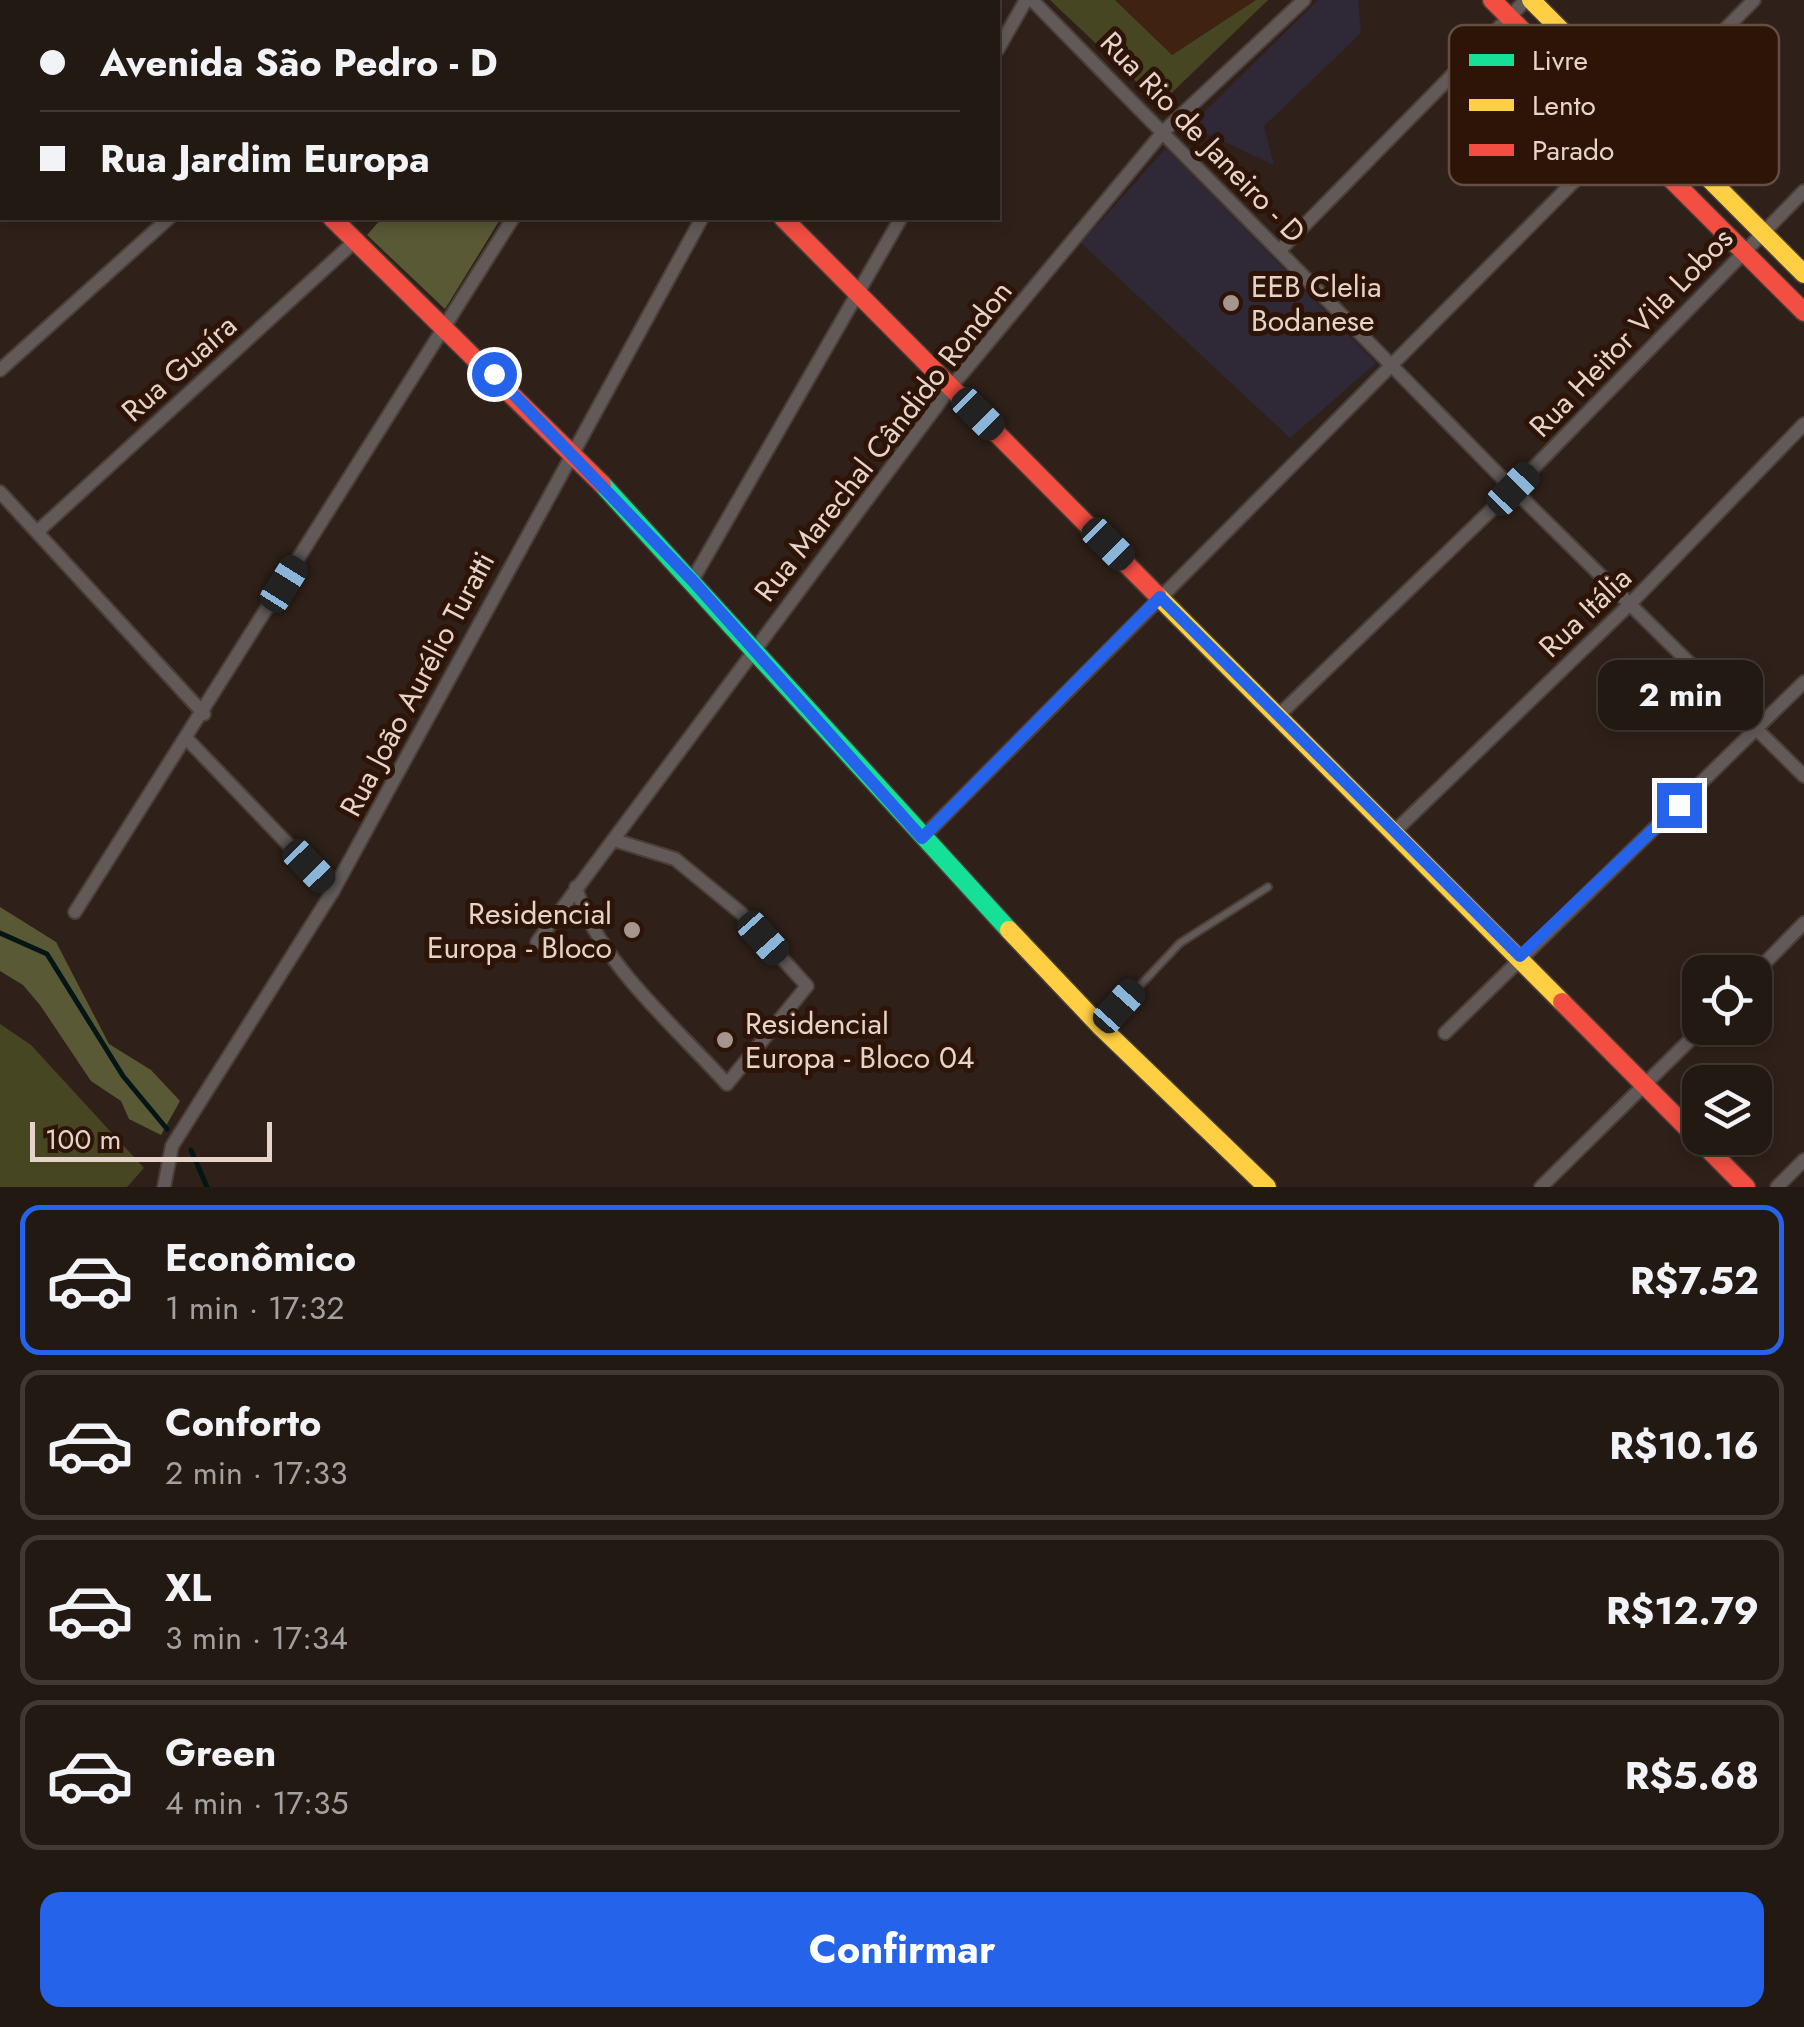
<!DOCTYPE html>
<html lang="pt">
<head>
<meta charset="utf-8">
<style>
	body { margin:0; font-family:Jost,sans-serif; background:#2f2621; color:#f1f3f6; height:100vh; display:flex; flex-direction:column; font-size:38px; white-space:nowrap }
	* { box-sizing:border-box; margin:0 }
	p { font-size:32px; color:#a3a0a0 }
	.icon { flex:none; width:55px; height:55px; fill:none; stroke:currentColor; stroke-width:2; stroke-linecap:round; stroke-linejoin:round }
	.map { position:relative; height:1187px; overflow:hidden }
	.panel { display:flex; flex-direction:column; background:#231913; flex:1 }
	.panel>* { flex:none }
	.guide { position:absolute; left:0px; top:0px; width:1000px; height:220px; box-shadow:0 5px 15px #0003,0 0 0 2px #403833; display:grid; align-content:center; height:220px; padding:0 40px; background:#231913 }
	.fabs { position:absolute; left:1682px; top:955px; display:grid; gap:20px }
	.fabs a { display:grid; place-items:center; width:90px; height:90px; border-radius:20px; background:#231913; box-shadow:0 5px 15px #0003,0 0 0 2px #403833; font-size:50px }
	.scale { position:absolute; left:30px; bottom:25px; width:242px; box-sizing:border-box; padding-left:10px; border:5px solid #e6d4cb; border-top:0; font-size:28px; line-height:35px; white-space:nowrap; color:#e6d4cb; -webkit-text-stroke:8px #2d1406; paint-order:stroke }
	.end { position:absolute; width:45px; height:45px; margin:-22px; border:12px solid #2563eb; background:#fff; box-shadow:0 0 0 5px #fff }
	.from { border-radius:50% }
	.bubble { position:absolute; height:70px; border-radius:20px; background:#231913; box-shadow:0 5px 15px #0003,0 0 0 2px #403833; font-size:32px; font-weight:700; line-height:70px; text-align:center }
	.car { position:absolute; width:30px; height:60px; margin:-30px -15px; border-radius:12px; box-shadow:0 0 8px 2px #0007; background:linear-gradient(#222 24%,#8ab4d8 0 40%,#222 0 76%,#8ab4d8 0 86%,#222 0) }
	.guide b { display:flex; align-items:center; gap:35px; height:95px; font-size:38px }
	.guide b+b { border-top:2px solid #403833 }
	.guide i { width:25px; height:25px; background:#f1f3f6 }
	ul { padding:18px 0 0; list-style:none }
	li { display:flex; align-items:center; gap:30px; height:150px; margin:0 20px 15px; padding:0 20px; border:5px solid #403833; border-radius:20px }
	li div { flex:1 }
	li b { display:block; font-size:38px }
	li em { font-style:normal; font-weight:700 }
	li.selected { border-color:#2563eb }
	li>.icon { width:90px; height:90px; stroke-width:1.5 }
	.primary-button { display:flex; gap:20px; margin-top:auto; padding:20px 40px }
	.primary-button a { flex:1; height:115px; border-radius:20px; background:#2563eb; color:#fff; font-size:40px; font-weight:700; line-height:115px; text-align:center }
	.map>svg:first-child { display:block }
	.built { fill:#3f2211 }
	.education { fill:#2f2836 }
	.green { fill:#474623 }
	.forest { fill:#595936 }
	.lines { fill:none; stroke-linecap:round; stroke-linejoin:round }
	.stream { stroke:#041516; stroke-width:5 }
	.lane-casing { stroke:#4b3e37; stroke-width:10 }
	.street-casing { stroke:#4b3e37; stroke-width:16 }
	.fast-casing { stroke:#4b3e37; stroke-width:21 }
	.slow-casing { stroke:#4b3e37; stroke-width:21 }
	.jam-casing { stroke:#4b3e37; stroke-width:21 }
	.lane { stroke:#615a59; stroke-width:6 }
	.street { stroke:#615a59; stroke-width:12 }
	.fast { stroke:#16e098; stroke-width:18 }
	.slow { stroke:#ffcf43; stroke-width:18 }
	.jam { stroke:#f24e42; stroke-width:18 }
	.route { stroke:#2563eb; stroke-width:12 }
	.poi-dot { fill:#a6958d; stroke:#2d1406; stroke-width:4 }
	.labels { text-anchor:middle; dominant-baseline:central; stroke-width:10; stroke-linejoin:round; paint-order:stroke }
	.street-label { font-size:30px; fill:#e6d4cb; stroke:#2d1406 }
	.poi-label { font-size:30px; fill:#e6d4cb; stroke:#2d1406; text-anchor:start }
	.key { fill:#2d1406; stroke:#644e41; stroke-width:2.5 }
	.key-label { font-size:28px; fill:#e6d4cb }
</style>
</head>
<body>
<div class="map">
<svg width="1804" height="1187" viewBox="0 0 1804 1187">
	<rect width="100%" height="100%" fill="#2f2119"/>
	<polygon class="built" points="1115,0 1256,0 1172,55"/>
	<g class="education">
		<polygon points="1318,0 1358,0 1361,33 1264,126 1274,165 1190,126"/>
		<polygon points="1166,148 1376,363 1290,438 1081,243"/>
	</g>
	<g class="green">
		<polygon points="1050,0 1115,0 1172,55 1256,0 1268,0 1160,104"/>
		<polygon points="0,1024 31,1045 144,1168 127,1187 0,1187"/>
	</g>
	<g class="forest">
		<polygon points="382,218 501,218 445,309 367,235"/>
		<polygon points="0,907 56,942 109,1044 151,1070 180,1101 161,1135 129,1119 121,1101 91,1081 40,1005 23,985 0,971"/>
	</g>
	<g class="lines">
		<g class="stream">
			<polyline points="0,933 47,954 123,1076 167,1129"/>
			<polyline points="191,1150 207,1187"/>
		</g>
		<g class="lane-casing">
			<polyline id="lane" points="1102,1026 1180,943 1268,887"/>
		</g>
		<g class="street-casing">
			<g id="street">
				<polyline points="1032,0 1513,489 1804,776"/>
				<polyline points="652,2 653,0"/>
				<polyline points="820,2 821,0"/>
				<polyline points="998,49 1026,0"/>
				<polyline points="0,183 2,181"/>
				<polyline points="1279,251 1526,0"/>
				<polyline points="0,370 169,218"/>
				<polyline points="0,492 204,714"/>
				<polyline points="37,532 355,241"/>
				<polyline points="693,579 901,218"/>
				<polyline points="1278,716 1513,489 1804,191"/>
				<polyline points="188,740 333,891"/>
				<polyline points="1396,830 1629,605 1804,424"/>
				<polyline points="922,838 1754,0"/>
				<path d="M576,887c20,73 101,141 151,197l80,-98 -66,-73 -66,-54 -61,-19"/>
				<polyline points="75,912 513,218"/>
				<polyline points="537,942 951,387 1163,132 1304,0"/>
				<polyline points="1755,973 1804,923"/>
				<polyline points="1445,1033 1804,682"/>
				<polyline points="164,1187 172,1146 333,891 702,218"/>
				<polyline points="1541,1187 1702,1028"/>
				<polyline points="1777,1187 1804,1160"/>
			</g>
		</g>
		<g class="fast-casing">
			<polyline id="fast" points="602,484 1009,930"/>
		</g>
		<g class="slow-casing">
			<g id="slow">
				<polyline points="1531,0 1804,274"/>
				<polyline points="1157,595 1562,1002"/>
				<polyline points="1009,930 1101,1027 1267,1187"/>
			</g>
		</g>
		<g class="jam-casing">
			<g id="jam">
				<polyline points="108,0 111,2"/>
				<polyline points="1492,0 1804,312"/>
				<polyline points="332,218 602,484"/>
				<polyline points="783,218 1157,595"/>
				<polyline points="1562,1002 1746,1187"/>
			</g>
		</g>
		<use href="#lane" class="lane"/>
		<use href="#street" class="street"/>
		<use href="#fast" class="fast"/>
		<use href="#slow" class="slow"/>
		<use href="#jam" class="jam"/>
	</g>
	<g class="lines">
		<polyline class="route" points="494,374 692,580 922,838 1160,597 1520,956 1679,805"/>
	</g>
	<g class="poi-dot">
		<circle cx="1231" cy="303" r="10"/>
		<circle cx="632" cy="930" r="10"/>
		<circle cx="725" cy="1040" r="10"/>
	</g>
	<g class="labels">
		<g class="street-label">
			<text transform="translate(1203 137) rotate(46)">Rua Rio de Janeiro - D</text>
			<text transform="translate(1631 332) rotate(-46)">Rua Heitor Vila Lobos</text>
			<text transform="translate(179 368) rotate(-42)">Rua Guaíra</text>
			<text transform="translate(883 441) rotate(-52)">Rua Marechal Cândido Rondon</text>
			<text transform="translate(1585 612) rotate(-44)">Rua Itália</text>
			<text transform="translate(417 684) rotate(-62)">Rua João Aurélio Turatti</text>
		</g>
		<g class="poi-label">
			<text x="1251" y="286">EEB Clelia<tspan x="1251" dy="34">Bodanese</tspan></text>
			<text x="612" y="913" text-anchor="end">Residencial<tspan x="612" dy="34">Europa - Bloco</tspan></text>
			<text x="745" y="1023">Residencial<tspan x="745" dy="34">Europa - Bloco 04</tspan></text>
		</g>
	</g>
	<rect x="1449" y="25" width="330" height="160" rx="15" class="key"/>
	<rect x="1469" y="54" width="45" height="12" fill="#16e098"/>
	<rect x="1469" y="99" width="45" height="12" fill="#ffcf43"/>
	<rect x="1469" y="144" width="45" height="12" fill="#f24e42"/>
	<g class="key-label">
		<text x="1532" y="70">Livre</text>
		<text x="1532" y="115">Lento</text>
		<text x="1532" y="160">Parado</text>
	</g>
</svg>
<div class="fabs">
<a><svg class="icon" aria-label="locate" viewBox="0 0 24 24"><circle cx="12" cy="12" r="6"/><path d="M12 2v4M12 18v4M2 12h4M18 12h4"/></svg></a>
<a><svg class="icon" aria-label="layers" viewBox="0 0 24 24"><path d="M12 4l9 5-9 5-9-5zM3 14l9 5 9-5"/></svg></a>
</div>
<div class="scale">100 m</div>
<i class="end from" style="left:494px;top:374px"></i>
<i class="end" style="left:1679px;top:805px"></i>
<div class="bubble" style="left:1598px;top:660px;width:165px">2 min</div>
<i class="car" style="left:978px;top:414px;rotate:135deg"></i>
<i class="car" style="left:1513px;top:489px;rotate:44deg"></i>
<i class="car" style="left:1108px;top:544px;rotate:135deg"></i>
<i class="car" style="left:284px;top:584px;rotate:32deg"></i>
<i class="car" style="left:309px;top:866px;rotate:136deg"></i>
<i class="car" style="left:763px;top:938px;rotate:138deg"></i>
<i class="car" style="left:1119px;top:1006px;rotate:42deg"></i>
<div class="guide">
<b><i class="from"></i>Avenida São Pedro - D</b>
<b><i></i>Rua Jardim Europa</b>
</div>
</div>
<section class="panel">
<ul>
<li class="selected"><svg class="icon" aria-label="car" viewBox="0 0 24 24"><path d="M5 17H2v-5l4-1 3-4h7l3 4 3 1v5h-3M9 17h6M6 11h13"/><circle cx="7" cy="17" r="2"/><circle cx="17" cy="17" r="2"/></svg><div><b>Econômico</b><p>1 min · 17:32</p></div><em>R$7.52</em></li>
<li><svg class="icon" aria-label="car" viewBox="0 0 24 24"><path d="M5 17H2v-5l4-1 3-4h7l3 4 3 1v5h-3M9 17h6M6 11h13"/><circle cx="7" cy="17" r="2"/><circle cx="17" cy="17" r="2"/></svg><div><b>Conforto</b><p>2 min · 17:33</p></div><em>R$10.16</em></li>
<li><svg class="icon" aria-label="car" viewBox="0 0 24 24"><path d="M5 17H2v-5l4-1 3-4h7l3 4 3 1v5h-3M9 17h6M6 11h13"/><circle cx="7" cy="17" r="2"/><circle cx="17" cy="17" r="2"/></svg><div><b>XL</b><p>3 min · 17:34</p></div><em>R$12.79</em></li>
<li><svg class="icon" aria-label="car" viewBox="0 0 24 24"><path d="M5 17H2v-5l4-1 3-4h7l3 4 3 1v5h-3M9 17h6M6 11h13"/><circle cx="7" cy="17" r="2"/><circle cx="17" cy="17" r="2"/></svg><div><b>Green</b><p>4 min · 17:35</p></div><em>R$5.68</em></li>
</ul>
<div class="primary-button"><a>Confirmar</a></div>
</section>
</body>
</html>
